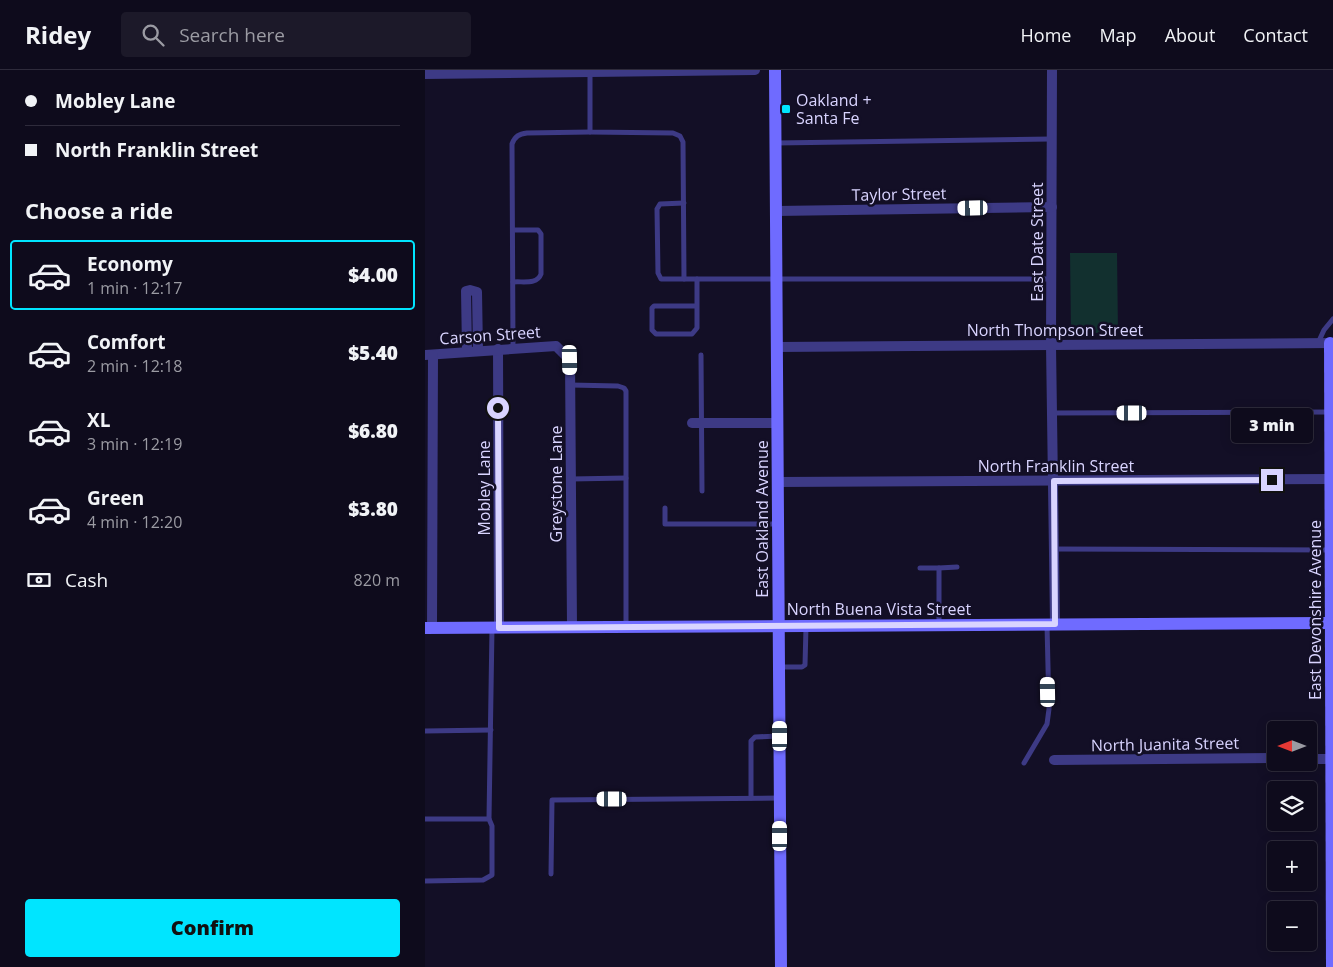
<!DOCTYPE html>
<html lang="en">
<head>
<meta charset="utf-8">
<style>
	body { margin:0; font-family:"Open Sans",sans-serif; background:#1c1929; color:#f1f3f6; height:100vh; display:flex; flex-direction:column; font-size:19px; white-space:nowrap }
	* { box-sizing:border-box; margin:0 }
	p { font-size:16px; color:#9b9ba3 }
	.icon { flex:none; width:28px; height:28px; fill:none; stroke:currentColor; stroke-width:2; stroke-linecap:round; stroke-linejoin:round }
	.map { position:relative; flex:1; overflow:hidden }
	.drawer { display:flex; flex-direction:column; background:#0e0b1c; width:425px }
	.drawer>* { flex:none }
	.banner { display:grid; align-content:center; height:110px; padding:0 25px; background:#0e0b1c }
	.needle { width:32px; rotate:270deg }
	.fabs { position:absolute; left:842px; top:651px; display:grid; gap:10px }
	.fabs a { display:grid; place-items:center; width:50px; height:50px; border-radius:5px; background:#0e0b1c; box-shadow:0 2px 12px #0003,0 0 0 1px #2e2b3b; font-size:25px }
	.end { position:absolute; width:22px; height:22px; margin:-11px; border:6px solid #d9d4ff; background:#111; box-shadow:0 0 0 2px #111 }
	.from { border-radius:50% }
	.bubble { position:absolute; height:35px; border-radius:5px; background:#0e0b1c; box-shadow:0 2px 12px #0003,0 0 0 1px #2e2b3b; font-size:16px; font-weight:800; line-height:35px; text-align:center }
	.car { position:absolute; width:15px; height:30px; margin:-15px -8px; border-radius:6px; box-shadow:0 0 4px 1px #0007; background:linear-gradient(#fff 24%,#345 0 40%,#fff 0 76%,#345 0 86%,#fff 0) }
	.banner b { display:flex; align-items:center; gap:18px; height:48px; font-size:19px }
	.banner b+b { border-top:1px solid #2e2b3b }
	.banner i { width:12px; height:12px; background:#f1f3f6 }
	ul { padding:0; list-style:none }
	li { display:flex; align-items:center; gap:15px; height:70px; margin:0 10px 8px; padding:0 15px; border:2px solid transparent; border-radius:5px }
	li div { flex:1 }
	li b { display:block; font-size:19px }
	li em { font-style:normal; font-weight:800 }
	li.current { border-color:#00e5ff }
	li>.icon { width:45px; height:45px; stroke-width:1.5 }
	h2 { padding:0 25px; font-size:22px; line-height:60px }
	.pay { display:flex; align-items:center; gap:12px; height:55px; padding:0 25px; font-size:19px }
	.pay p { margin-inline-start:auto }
	.cta { display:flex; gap:10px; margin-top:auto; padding:10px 25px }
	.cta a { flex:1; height:58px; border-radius:5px; background:#00e5ff; color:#111; font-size:20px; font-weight:800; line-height:58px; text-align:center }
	header { display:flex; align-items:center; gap:30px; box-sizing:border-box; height:70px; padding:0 25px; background:#0e0b1c; border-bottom:1px solid #2e2b3b }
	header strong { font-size:24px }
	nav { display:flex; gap:28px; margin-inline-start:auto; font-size:18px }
	.search { width:350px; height:45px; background:#1c1929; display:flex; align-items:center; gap:12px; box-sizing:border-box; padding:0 18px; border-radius:5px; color:#9b9ba3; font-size:19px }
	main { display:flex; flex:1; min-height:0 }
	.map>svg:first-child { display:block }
	.green { fill:#12302f }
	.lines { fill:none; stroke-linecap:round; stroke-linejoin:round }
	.lane { stroke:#3d3a85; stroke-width:5 }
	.street { stroke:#3d3a85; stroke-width:10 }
	.secondary { stroke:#6f6bff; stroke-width:12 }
	.route { stroke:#d9d4ff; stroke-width:6 }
	.poi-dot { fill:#00e5ff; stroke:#130f26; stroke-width:2 }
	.labels { text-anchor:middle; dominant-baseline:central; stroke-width:5; stroke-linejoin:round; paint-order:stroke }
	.poi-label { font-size:16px; fill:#d9d4ff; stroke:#130f26; text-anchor:start }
	.street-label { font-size:16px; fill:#d9d4ff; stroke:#130f26 }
</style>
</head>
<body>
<header>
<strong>Ridey</strong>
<div class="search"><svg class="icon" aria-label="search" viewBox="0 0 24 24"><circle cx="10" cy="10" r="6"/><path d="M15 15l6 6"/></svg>Search here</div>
<nav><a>Home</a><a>Map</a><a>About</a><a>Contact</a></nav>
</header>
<main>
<section class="drawer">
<div class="banner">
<b><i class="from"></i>Mobley Lane</b>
<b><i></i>North Franklin Street</b>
</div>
<h2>Choose a ride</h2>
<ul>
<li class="current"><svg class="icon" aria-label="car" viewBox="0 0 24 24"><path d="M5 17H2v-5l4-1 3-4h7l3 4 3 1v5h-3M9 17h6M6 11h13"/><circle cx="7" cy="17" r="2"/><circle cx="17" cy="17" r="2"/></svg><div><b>Economy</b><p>1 min · 12:17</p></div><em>$4.00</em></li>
<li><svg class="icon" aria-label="car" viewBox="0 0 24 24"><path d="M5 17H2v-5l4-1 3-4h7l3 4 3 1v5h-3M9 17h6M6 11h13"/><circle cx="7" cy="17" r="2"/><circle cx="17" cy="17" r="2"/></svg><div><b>Comfort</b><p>2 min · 12:18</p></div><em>$5.40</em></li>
<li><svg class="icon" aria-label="car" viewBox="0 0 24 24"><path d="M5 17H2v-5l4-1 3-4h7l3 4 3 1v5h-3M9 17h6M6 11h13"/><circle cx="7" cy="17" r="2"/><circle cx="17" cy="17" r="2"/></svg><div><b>XL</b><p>3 min · 12:19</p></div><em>$6.80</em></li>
<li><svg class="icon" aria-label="car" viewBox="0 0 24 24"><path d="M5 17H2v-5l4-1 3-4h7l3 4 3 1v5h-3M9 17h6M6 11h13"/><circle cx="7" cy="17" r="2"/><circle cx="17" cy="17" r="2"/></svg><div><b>Green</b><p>4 min · 12:20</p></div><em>$3.80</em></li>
</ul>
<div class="pay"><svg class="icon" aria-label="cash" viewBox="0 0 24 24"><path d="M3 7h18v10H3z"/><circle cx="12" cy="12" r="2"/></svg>Cash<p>820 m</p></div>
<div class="cta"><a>Confirm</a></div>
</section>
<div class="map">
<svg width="908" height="897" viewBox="0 0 908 897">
	<rect width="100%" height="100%" fill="#130f26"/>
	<polygon class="green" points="645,183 692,183 693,263 646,263"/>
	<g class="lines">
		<g class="lane">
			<polyline points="165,2 165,62 248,63 255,66 258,72 259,209 626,209"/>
			<polyline points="351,73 626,69"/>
			<polyline points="259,133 235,134 232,139 233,203 236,209 259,209"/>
			<path d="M88,160h25l3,4v40c-4,11 -18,7 -28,8"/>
			<polyline points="272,209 272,258 267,264 231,264 227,260 227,238 229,236 272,236"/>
			<polyline points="893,273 899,260 908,249"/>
			<path d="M88,278l-1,-204c3,-8 7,-10 15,-11l63,-1"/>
			<polyline points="276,285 277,421"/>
			<polyline points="145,315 193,316 199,318 201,321 201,556"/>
			<polyline points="628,343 905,342"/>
			<polyline points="146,409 201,408"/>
			<polyline points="240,438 240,454 353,454"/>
			<polyline points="629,479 906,480"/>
			<polyline points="495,498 514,498 514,554"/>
			<polyline points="514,498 532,497"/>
			<polyline points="355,597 377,597 380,595 381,557"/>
			<polyline points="0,661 66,660"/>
			<polyline points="599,693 622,654 624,639 622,555"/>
			<polyline points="326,728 326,671 330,667 354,666"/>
			<polyline points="0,749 64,749 67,756 67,805 58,810 0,811"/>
			<polyline points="64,749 67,558"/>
			<polyline points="126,804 127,730 355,728"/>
		</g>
		<g class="street">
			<polyline points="627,0 626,275 630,554"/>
			<polyline points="0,4 330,0"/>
			<polyline points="351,141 627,137"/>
			<polyline points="352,277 908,273"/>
			<polyline points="73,279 74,558"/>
			<polyline points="42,281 41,221 45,220 52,222 53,280"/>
			<polyline points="0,285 131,276 145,290 147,557"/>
			<polyline points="267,353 353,353"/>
			<polyline points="353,412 908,409"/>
			<polyline points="7,558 8,285"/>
			<polyline points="884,689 907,689"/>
			<polyline points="629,690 851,688"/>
		</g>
		<g class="secondary">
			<polyline points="350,0 356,897"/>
			<polyline points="905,273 907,897"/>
			<polyline points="0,558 906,553"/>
		</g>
	</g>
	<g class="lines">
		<polyline class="route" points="73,338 74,558 630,554 629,411 847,410"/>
	</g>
	<rect class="poi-dot" x="356" y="34" width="10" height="10" rx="2.5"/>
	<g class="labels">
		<g class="poi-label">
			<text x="371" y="30">Oakland +<tspan x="371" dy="18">Santa Fe</tspan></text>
		</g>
		<g class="street-label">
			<text transform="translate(474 124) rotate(-1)">Taylor Street</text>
			<text transform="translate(612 172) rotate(-90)">East Date Street</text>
			<text x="630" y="260">North Thompson Street</text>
			<text transform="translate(65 265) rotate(-4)">Carson Street</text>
			<text x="631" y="396">North Franklin Street</text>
			<text transform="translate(131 414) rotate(-90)">Greystone Lane</text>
			<text transform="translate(59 418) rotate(-90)">Mobley Lane</text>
			<text transform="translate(337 449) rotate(-90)">East Oakland Avenue</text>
			<text x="454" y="539">North Buena Vista Street</text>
			<text transform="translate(890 540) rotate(-90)">East Devonshire Avenue</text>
			<text transform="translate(740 674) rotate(-1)">North Juanita Street</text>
		</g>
	</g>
</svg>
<div class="fabs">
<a><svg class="needle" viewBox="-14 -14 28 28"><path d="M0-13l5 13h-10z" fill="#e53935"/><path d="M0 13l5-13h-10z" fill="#9b9ba3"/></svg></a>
<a><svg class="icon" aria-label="layers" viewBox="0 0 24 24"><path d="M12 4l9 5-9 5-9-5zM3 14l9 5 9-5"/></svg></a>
<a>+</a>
<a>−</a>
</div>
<i class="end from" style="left:73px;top:338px"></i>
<i class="end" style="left:847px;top:410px"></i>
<div class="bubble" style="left:806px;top:338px;width:82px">3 min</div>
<i class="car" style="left:548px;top:138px;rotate:269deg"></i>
<i class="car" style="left:145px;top:290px;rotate:179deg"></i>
<i class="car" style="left:707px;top:343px;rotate:270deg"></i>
<i class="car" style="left:623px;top:622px;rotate:359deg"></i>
<i class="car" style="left:355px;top:666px;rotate:0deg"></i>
<i class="car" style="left:187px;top:729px;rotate:270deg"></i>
<i class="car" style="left:355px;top:766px;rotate:0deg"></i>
</div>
</main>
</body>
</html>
